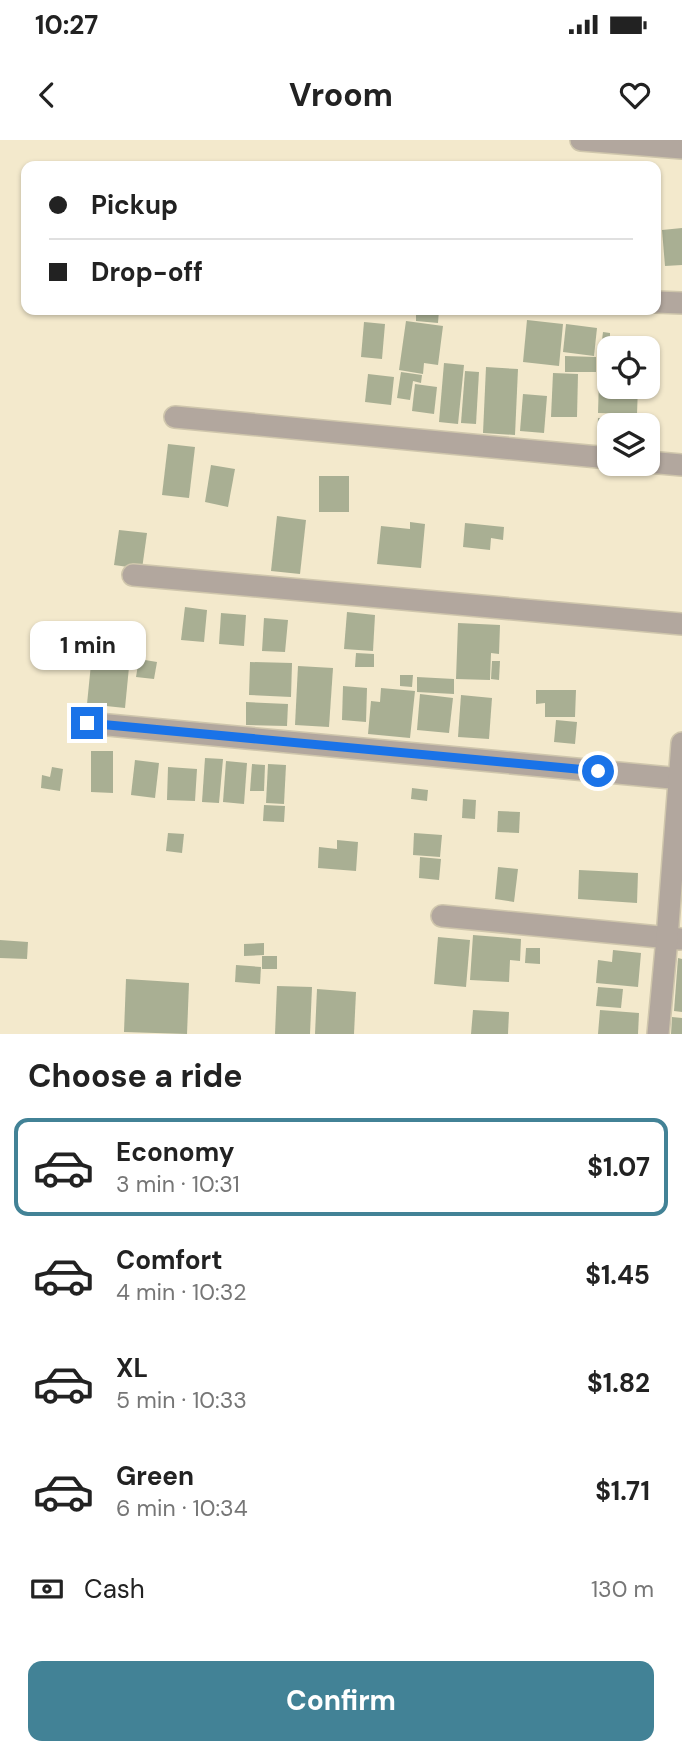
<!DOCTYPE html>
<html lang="en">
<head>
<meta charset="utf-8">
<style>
	body { margin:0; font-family:"DM Sans",sans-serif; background:#f6f6f6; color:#222; height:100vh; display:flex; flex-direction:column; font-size:26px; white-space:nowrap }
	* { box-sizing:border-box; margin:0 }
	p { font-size:23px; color:#767676 }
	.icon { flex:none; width:38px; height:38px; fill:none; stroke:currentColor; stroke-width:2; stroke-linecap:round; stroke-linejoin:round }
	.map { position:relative; height:894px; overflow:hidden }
	.drawer { display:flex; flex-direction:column; background:#fff; flex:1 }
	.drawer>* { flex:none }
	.top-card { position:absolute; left:21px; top:21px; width:640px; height:154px; border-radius:14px; box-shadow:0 2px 5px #0004; display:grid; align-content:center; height:154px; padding:0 28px; background:#fff }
	.tools { position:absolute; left:597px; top:196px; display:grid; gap:14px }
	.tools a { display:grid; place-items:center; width:63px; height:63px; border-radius:14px; background:#fff; box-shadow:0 2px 5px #0004; font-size:35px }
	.end { position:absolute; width:32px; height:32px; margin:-16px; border:9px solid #1a73e8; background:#fff; box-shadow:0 0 0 4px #fff }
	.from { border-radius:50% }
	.bubble { position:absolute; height:49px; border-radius:14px; background:#fff; box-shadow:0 2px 5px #0004; font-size:23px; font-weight:700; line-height:49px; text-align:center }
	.top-card b { display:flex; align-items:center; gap:24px; height:66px; font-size:26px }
	.top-card b+b { border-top:2px solid #e0e0e0 }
	.top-card i { width:18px; height:18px; background:#222 }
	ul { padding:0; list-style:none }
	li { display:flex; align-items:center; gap:21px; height:98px; margin:0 14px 10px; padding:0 14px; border:4px solid transparent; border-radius:14px }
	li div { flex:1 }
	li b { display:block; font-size:26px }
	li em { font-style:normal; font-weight:700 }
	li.active { border-color:#428296 }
	li>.icon { width:63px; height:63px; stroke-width:1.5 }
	h2 { padding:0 28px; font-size:32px; line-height:84px }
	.pay { display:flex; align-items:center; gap:18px; height:77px; padding:0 28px; font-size:26px }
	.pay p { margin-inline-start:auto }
	.button { display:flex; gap:14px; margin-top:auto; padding:14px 28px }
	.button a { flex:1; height:80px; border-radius:14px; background:#428296; color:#fff; font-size:28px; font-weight:700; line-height:80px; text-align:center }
	.status { display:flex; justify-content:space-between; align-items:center; height:49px; padding:0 35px; background:#fff; direction:ltr }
	.status svg { height:19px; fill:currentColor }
	header { display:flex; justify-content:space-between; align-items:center; height:91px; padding:0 28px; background:#fff; font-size:32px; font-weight:700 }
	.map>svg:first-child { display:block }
	.building { fill:#a9af93 }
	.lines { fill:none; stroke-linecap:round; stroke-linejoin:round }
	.minor-casing { stroke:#cfc6ac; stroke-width:24 }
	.minor { stroke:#b2a79e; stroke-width:21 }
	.route { stroke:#1a73e8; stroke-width:9 }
</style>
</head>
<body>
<div class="status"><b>10:27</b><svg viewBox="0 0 49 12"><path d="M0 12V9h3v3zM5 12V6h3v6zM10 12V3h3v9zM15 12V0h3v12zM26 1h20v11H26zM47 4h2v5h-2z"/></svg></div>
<header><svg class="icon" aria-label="back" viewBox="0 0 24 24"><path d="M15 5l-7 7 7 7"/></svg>Vroom<svg class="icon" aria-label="heart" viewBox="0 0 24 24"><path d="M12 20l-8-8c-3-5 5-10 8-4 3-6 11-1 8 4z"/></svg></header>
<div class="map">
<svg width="682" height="894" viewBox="0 0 682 894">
	<rect width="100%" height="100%" fill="#f3e9cc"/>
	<g class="building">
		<polygon points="682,88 682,125 665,126 662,90"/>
		<polygon points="416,170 439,170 438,183 416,181"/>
		<polygon points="527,180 563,184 559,226 523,222"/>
		<polygon points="406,181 443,186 438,225 424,223 423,234 399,230"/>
		<polygon points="364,182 385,184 382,219 361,217"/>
		<polygon points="566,184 597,188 594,216 563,212"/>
		<polygon points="603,192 610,193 609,235 598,233"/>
		<polygon points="565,216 596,217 596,232 565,232"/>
		<polygon points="444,223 464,225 458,284 439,282"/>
		<polygon points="486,227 518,229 515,295 483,293"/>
		<polygon points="465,231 479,232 476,284 461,283"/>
		<polygon points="401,232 422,235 421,243 413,241 410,260 397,258"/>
		<polygon points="553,233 578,234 577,277 551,277"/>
		<polygon points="368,234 394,237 391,265 365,262"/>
		<polygon points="599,239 609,240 609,247 638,247 637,274 598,273"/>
		<polygon points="415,244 437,247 434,274 412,271"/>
		<polygon points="523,254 547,256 544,293 520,291"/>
		<polygon points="598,278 639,281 639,285 609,285 609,300 597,299"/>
		<polygon points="168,304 195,307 189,358 162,355"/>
		<polygon points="211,325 235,329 228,367 205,362"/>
		<rect x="319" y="336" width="30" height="36"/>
		<polygon points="277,376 306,380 300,434 271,431"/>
		<polygon points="410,382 425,384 421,428 377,424 381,386 410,389"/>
		<polygon points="465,383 504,387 503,400 491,398 490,410 463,407"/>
		<polygon points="119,390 147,393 142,429 114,425"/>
		<polygon points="185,467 207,470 204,502 181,500"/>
		<polygon points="347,472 375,475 373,511 344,509"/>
		<polygon points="221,473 246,475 244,506 219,504"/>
		<polygon points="264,478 288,480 285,512 262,511"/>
		<polygon points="458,483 500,485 499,514 491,513 490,540 456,539"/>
		<polygon points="356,513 374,514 374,527 355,527"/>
		<polygon points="139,519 157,522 154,539 136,537"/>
		<polygon points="492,521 500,521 499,540 491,539"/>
		<polygon points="250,522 292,523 291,557 249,555"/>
		<polygon points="91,524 129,527 125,568 87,564"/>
		<polygon points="298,526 333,528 329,587 295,585"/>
		<polygon points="400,535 413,535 412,547 400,546"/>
		<polygon points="417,537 454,539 454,554 417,552"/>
		<polygon points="343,546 367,548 366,582 342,580"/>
		<polygon points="381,548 415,551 410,598 368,594 371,561 380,562"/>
		<polygon points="536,550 576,550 575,577 545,577 545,563 536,564"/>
		<polygon points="420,554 453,558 449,593 417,590"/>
		<polygon points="461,555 492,558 489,599 458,597"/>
		<polygon points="246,562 288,564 287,586 246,585"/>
		<polygon points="556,580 577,582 575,604 554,602"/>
		<polygon points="91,611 113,611 113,653 91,652"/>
		<polygon points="205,618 223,619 219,663 202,662"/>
		<polygon points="135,620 159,623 155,658 131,655"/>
		<polygon points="226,621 247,623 244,664 223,662"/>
		<polygon points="252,624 265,625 264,651 250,651"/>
		<polygon points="268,624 286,625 284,664 266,663"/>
		<polygon points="52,627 63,629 60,651 41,648 42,635 50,637"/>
		<polygon points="168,627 197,629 195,661 167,660"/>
		<polygon points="412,648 428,650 427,661 411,659"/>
		<polygon points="463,659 476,660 475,679 462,678"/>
		<polygon points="264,665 285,666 284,682 263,681"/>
		<polygon points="498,671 520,672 519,693 497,692"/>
		<polygon points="168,693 184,694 182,713 166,711"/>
		<polygon points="414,693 442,695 440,717 413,715"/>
		<polygon points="337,700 358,702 356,731 318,728 319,707 337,709"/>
		<polygon points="420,717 441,719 439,740 419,738"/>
		<polygon points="498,727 518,729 514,762 495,759"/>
		<polygon points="579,730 638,733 637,763 578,759"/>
		<polygon points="473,795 521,799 520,821 510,820 509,842 470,840"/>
		<polygon points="438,797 470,800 466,847 434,844"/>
		<polygon points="0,800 28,802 27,819 0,818"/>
		<polygon points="264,803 264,815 244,816 244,804"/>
		<polygon points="526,808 540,808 540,824 525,823"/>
		<polygon points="613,810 641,813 638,847 596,843 598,820 612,822"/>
		<rect x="262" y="816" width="15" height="13"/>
		<polygon points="678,818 682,819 682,872 674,871"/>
		<polygon points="236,825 261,827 260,844 235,842"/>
		<polygon points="126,839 189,843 187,894 124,892"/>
		<polygon points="277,846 312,847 310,894 275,894"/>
		<polygon points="598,847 623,849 621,868 596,866"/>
		<polygon points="317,849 356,852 354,894 315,894"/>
		<polygon points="473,870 509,872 508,894 471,894"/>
		<polygon points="600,870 639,873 638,894 598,894"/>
		<polygon points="672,877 682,878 682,894 671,894"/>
	</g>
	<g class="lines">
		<g class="minor-casing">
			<g id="minor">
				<polyline points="581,0 682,8"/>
				<polyline points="656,162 682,163"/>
				<polyline points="175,277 609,318"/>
				<polyline points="648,322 682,325"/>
				<polyline points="133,435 682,484"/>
				<polyline points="87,583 682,639"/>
				<polyline points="442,776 680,799"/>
				<polyline points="658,894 667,798 682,603"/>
			</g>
		</g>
		<use href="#minor" class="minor"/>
	</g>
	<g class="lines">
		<polyline class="route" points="87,583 598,631"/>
	</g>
</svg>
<div class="tools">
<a><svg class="icon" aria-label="locate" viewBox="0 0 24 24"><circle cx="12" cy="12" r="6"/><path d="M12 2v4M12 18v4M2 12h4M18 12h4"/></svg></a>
<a><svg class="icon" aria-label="layers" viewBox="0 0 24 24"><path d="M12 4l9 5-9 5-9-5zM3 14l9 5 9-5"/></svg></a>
</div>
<i class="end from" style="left:598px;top:631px"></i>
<i class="end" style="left:87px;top:583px"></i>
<div class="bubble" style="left:30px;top:481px;width:116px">1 min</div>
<div class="top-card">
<b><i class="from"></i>Pickup</b>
<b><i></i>Drop-off</b>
</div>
</div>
<section class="drawer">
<h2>Choose a ride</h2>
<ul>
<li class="active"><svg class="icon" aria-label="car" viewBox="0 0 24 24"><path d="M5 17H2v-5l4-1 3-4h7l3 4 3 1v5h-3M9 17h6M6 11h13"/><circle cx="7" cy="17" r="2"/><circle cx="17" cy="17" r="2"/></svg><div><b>Economy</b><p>3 min · 10:31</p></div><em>$1.07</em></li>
<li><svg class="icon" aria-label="car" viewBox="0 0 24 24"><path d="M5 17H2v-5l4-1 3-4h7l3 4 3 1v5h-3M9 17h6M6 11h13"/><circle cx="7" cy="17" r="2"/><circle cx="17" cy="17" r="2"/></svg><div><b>Comfort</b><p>4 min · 10:32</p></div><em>$1.45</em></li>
<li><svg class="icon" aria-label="car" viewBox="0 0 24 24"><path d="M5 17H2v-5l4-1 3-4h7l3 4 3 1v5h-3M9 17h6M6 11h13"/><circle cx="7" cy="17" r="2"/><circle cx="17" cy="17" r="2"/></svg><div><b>XL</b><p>5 min · 10:33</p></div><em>$1.82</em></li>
<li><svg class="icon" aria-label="car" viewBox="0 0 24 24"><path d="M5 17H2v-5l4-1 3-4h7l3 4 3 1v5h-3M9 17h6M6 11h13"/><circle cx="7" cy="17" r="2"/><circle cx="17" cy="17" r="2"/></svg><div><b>Green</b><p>6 min · 10:34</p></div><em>$1.71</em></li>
</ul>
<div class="pay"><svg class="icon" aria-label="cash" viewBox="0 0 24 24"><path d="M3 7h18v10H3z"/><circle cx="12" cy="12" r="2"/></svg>Cash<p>130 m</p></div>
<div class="button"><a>Confirm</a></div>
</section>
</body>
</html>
